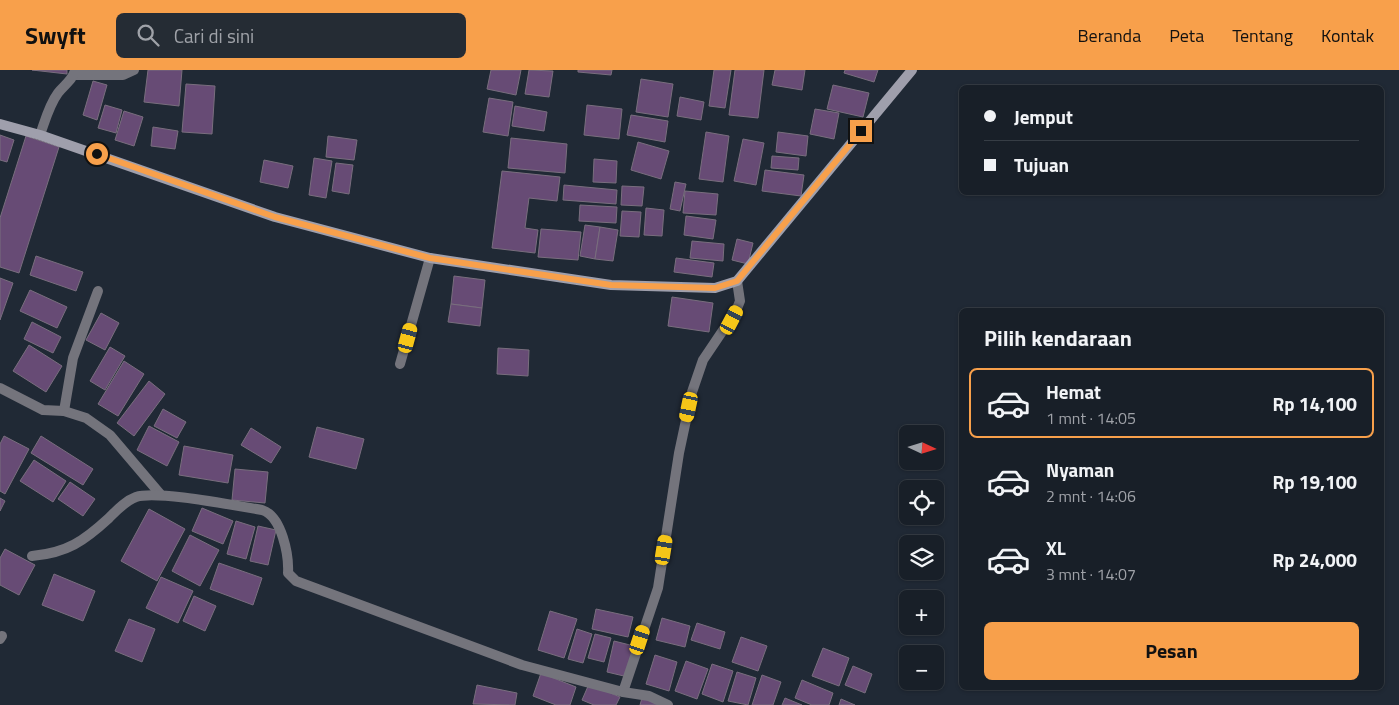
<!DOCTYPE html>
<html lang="id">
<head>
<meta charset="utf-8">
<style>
	body { margin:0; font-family:"Titillium Web",sans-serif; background:#252c34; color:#f1f3f6; height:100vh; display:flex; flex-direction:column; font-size:19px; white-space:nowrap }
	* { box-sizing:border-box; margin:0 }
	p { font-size:16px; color:#9fa2a8 }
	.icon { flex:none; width:28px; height:28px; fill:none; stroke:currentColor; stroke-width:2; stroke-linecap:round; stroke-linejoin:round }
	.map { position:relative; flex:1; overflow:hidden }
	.sheet { position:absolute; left:959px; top:238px; width:425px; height:382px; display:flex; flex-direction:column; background:#181f28; border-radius:8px; box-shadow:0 1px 4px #0004,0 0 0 1px #363d45 }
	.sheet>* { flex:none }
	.hud { position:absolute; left:959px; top:15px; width:425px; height:110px; border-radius:8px; box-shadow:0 1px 4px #0004,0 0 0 1px #363d45; display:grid; align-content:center; height:110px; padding:0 25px; background:#181f28 }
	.needle { width:32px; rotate:94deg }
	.controls { position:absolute; left:899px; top:355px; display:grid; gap:10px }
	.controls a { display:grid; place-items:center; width:45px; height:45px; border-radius:8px; background:#181f28; box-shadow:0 1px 4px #0004,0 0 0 1px #363d45; font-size:25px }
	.end { position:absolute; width:22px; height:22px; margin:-11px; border:6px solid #f8a04b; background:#111; box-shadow:0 0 0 2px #111 }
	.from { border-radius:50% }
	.car { position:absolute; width:15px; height:30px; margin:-15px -8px; border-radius:6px; box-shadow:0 0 4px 1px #0007; background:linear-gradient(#f5c518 24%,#345 0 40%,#f5c518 0 76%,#345 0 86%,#f5c518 0) }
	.hud b { display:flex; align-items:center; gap:18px; height:48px; font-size:19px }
	.hud b+b { border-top:1px solid #363d45 }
	.hud i { width:12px; height:12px; background:#f1f3f6 }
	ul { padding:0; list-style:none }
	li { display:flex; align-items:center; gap:15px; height:70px; margin:0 10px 8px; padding:0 15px; border:2px solid transparent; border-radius:8px }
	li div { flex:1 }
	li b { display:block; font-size:19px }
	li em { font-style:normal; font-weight:700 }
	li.active { border-color:#f8a04b }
	li>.icon { width:45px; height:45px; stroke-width:1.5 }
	h2 { padding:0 25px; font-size:22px; line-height:60px }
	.primary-button { display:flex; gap:10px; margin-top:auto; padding:10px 25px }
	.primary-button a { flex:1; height:58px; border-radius:8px; background:#f8a04b; color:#111; font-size:20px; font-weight:700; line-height:58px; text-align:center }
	header { display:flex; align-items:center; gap:30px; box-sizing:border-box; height:70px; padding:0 25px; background:#f8a04b; color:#111 }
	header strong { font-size:24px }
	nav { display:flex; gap:28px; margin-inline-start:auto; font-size:18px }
	.search { width:350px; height:45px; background:#252c34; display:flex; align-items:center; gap:12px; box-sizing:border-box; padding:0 18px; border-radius:8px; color:#9fa2a8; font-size:19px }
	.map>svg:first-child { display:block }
	.building { fill:#674b75; stroke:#796e7e }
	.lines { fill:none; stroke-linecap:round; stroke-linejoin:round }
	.street { stroke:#74747c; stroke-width:10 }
	.secondary { stroke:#9f9fac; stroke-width:10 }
	.route { stroke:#f8a04b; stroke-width:6 }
</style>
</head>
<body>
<header>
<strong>Swyft</strong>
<div class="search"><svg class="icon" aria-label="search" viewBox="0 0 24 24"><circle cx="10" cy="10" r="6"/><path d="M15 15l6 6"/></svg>Cari di sini</div>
<nav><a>Beranda</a><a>Peta</a><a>Tentang</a><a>Kontak</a></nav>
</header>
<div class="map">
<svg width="1399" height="635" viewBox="0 0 1399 635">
	<rect width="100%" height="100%" fill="#202935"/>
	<g class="building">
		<polygon points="32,0 67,0 67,4"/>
		<polygon points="148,0 182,0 179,36 144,32"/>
		<polygon points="491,0 521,0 516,25 487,19"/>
		<polygon points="529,0 553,1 549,27 525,24"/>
		<polygon points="578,0 612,0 611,5 578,2"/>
		<polygon points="714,0 731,0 725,38 709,36"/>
		<polygon points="735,0 764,0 758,48 729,45"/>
		<polygon points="775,0 805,0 802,20 772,15"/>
		<polygon points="845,0 878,0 874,12 844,3"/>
		<polygon points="641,9 673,14 668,47 636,42"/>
		<polygon points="93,11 107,15 97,50 83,45"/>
		<polygon points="186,14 215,16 212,64 182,62"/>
		<polygon points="833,15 869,23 863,47 827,39"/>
		<polygon points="680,27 704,32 701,50 677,46"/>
		<polygon points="489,28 513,32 508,66 483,62"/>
		<polygon points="105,35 122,40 116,63 98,58"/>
		<polygon points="587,35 622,39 619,69 584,65"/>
		<polygon points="515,36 547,42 544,61 512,56"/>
		<polygon points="815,39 839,43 834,69 810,64"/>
		<polygon points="124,41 143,47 134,76 115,70"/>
		<polygon points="631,45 668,51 665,72 627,65"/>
		<polygon points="153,57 178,61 175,79 151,76"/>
		<polygon points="706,62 729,66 723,112 699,109"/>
		<polygon points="778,62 808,66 806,86 776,82"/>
		<polygon points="0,65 14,70 7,92 0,90"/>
		<polygon points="26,66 59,77 19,203 0,197 0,148"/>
		<polygon points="328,66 357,70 354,90 326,87"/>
		<polygon points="511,68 567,74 565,103 508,98"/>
		<polygon points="743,69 764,73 756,115 734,111"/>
		<polygon points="638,72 669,81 661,109 631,100"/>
		<polygon points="772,86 799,88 798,100 771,98"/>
		<polygon points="314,88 332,91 326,128 309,125"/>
		<polygon points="594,89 617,91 616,113 593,112"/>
		<polygon points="264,90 293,96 288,118 260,112"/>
		<polygon points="336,93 353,95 349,124 332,121"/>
		<polygon points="765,100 804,105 801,126 762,121"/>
		<polygon points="502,101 560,107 557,131 529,128 525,158 538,160 535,183 492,178"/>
		<polygon points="675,112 686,114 680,141 670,139"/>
		<polygon points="564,115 617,120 616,134 563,130"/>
		<polygon points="622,116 644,117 642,136 621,135"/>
		<polygon points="685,121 718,124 716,145 683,143"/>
		<polygon points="580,135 617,137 616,153 579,151"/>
		<polygon points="646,138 664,140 662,166 644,165"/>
		<polygon points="622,141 641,142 639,167 620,166"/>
		<polygon points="686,146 716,150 713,169 684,165"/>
		<polygon points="585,155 600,157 595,189 580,186"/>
		<polygon points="600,157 618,160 613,191 595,189"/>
		<polygon points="541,159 581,162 578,190 538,187"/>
		<polygon points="737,169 753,173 748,194 732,190"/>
		<polygon points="692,171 724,174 723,191 690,188"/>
		<polygon points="36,186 83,202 76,221 30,205"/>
		<polygon points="676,188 714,193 712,207 674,202"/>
		<polygon points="454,206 485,210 482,238 451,234"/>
		<polygon points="0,208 13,213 0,250"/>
		<polygon points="30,220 67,237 57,258 20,241"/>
		<polygon points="672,227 713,233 709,262 668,256"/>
		<polygon points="451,234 482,238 480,256 448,252"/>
		<polygon points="101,243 119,253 105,280 86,270"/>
		<polygon points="32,252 61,267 53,283 24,269"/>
		<polygon points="29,275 62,296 46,322 13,301"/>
		<polygon points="110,277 125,286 105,320 90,311"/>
		<polygon points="498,278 529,280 528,306 497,304"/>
		<polygon points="124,291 144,304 118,346 98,334"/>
		<polygon points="149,311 165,324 134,366 117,353"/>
		<polygon points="163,339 186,352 177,368 154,356"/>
		<polygon points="149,356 179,372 167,396 137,380"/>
		<polygon points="317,357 364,369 356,399 309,387"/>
		<polygon points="251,358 281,377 271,393 241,375"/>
		<polygon points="4,366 29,379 5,424 0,421 0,374"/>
		<polygon points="41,366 93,399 83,415 31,383"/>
		<polygon points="184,376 233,385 228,413 179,405"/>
		<polygon points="34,390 66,411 53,432 20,411"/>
		<polygon points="235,399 268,402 265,433 232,430"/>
		<polygon points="70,412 95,429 83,446 58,429"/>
		<polygon points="0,428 5,431 0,441"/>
		<polygon points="202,438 233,451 223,474 192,461"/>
		<polygon points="149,439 185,459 157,511 121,491"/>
		<polygon points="236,451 255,457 246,489 227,484"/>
		<polygon points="258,456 276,460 268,495 250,491"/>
		<polygon points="190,465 219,480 200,516 172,501"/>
		<polygon points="5,479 35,495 19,525 0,515 0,488"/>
		<polygon points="219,493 262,508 253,535 210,519"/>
		<polygon points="54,504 95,521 83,551 42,535"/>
		<polygon points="161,507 193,521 178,553 146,538"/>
		<polygon points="194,526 216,536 205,561 183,551"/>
		<polygon points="596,539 633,547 628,567 592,559"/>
		<polygon points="550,541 577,549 564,588 538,580"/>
		<polygon points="662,548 690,556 685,577 656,570"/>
		<polygon points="129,549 155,559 142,592 115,581"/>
		<polygon points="697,553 725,562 720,579 691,570"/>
		<polygon points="577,559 592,564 583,593 568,589"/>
		<polygon points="595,564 611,568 604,592 588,588"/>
		<polygon points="741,567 767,576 758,601 732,592"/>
		<polygon points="614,571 634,576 628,607 607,602"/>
		<polygon points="823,578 849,588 839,616 812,606"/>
		<polygon points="655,585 677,592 669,621 646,614"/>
		<polygon points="686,591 708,599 697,629 675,621"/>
		<polygon points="712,594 733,601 723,632 702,624"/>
		<polygon points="853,596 872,604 865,623 845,615"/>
		<polygon points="737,602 756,608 748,635 728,631"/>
		<polygon points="541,603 576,617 570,635 556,635 533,626"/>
		<polygon points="762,605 781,612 773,635 752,635"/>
		<polygon points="802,610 833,623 829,635 812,635 795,628"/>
		<polygon points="589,614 620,627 616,635 594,635 582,630"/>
		<polygon points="477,615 517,623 515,635 473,634"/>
		<polygon points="642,628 662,635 640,635"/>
		<polygon points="785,628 802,635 782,635"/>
		<polygon points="841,629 855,635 839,635"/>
	</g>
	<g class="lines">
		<g class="street">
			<polyline points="74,5 123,5 134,0"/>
			<path d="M40,65c5,-14 9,-30 18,-42 6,-8 15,-13 17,-23"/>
			<polyline points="400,294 430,188"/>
			<polyline points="0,318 43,340 64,341 86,348 110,365 161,425"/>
			<polyline points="64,341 73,288 98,221"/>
			<path d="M32,486c35,-3 52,-15 77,-38 8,-8 16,-17 27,-21 21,-7 100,9 126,13 20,6 27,46 26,63l8,8 226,84 101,27 35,-104 21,-135 13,-61 11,-32 33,-49 4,-10 -3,-20"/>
			<polyline points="0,569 2,566"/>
			<polyline points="623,622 649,626 668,635"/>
		</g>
		<polyline class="secondary" points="0,54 40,65 275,147 430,188 611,215 715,218 737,211 912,0"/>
	</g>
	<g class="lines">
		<polyline class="route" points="97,84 275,147 430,188 611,215 715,218 737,211 861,61"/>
	</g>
</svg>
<div class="controls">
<a><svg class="needle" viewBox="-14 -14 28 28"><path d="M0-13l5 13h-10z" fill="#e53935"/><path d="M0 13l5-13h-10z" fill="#9fa2a8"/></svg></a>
<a><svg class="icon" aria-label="locate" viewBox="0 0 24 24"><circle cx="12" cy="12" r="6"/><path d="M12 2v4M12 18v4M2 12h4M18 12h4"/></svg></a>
<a><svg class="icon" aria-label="layers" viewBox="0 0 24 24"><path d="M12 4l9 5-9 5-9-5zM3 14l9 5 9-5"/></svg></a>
<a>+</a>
<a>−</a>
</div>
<i class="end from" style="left:97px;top:84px"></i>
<i class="end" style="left:861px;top:61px"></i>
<i class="car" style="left:732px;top:250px;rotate:28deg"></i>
<i class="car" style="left:408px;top:268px;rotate:15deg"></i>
<i class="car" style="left:689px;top:337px;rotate:192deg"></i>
<i class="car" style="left:664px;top:480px;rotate:9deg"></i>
<i class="car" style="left:640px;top:570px;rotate:18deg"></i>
<div class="hud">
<b><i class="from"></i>Jemput</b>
<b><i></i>Tujuan</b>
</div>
<section class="sheet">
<h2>Pilih kendaraan</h2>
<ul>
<li class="active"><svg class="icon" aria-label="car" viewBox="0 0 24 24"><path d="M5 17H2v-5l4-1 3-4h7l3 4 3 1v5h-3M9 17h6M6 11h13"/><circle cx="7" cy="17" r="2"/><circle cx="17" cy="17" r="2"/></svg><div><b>Hemat</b><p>1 mnt · 14:05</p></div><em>Rp 14,100</em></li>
<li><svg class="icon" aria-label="car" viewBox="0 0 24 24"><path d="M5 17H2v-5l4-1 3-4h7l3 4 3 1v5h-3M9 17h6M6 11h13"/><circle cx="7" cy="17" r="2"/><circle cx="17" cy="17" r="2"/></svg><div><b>Nyaman</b><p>2 mnt · 14:06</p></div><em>Rp 19,100</em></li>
<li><svg class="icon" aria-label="car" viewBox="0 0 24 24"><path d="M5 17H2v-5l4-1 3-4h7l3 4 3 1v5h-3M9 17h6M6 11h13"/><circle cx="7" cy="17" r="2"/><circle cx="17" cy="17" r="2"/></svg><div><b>XL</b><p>3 mnt · 14:07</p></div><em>Rp 24,000</em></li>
</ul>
<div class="primary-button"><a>Pesan</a></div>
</section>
</div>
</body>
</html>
